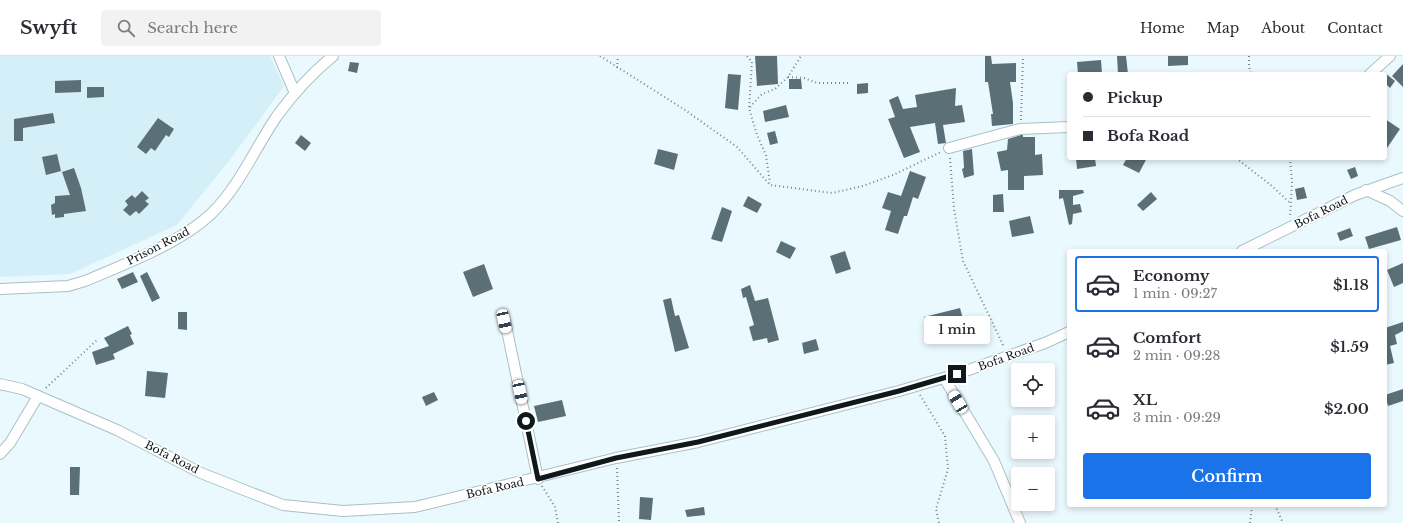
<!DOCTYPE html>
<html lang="en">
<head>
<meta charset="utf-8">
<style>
	body { margin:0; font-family:"Libre Baskerville",serif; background:#f2f2f3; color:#2b2b33; height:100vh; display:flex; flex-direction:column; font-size:15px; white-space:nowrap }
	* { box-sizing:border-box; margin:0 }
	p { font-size:13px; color:#7c7c81 }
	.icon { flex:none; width:22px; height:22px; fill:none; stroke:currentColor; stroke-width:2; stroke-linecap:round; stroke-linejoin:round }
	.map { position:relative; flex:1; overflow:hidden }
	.drawer { position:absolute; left:1067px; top:193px; width:320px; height:258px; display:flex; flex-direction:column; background:#fff; border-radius:4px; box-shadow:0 2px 6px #0003 }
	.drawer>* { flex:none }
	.top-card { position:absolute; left:1067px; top:16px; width:320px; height:88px; border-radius:4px; box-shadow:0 2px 6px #0003; display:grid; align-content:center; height:88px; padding:0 16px; background:#fff }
	.buttons { position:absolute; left:1011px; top:307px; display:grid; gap:8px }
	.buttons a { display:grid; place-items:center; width:44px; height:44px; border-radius:4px; background:#fff; box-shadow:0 2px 6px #0003; font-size:20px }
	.end { position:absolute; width:18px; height:18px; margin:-9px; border:5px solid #0f181b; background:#fff; box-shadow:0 0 0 2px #fff }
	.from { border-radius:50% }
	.bubble { position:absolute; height:28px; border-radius:4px; background:#fff; box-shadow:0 2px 6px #0003; font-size:13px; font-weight:600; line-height:28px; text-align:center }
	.car { position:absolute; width:12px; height:24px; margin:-12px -6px; border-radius:5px; box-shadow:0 0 3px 1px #0007; background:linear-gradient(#fff 24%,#345 0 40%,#fff 0 76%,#345 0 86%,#fff 0) }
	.top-card b { display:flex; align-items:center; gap:14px; height:38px; font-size:15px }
	.top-card b+b { border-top:1px solid #e1e1e2 }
	.top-card i { width:10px; height:10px; background:#2b2b33 }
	ul { padding:7px 0 0; list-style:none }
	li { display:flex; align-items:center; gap:12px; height:56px; margin:0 8px 6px; padding:0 8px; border:2px solid transparent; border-radius:4px }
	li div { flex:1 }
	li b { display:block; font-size:15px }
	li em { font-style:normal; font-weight:600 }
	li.on { border-color:#1a73e8 }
	li>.icon { width:36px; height:36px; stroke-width:1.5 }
	.primary-button { display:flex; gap:8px; margin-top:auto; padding:8px 16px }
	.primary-button a { flex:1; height:46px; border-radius:4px; background:#1a73e8; color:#fff; font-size:16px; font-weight:600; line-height:46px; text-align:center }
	header { display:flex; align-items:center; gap:24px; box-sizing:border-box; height:56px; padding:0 20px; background:#fff; border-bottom:1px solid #e1e1e2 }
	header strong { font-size:19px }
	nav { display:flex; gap:22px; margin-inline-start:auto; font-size:14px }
	.search { width:280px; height:36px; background:#f2f2f3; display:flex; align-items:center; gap:10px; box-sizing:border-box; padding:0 14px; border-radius:4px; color:#7c7c81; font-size:15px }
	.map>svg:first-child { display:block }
	.built { fill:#d5eff8 }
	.building { fill:#5a6f76 }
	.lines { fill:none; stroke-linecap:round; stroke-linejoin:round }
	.minor-casing { stroke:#a9c0c8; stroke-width:12 }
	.path { stroke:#788488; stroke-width:2; stroke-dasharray:1 3; stroke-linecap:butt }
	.minor { stroke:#fff; stroke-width:10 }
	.route { stroke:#0f181b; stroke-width:5 }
	.labels { text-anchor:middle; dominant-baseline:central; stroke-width:3.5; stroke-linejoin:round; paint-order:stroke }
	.street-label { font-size:11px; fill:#0f181b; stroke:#fff }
</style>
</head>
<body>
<header>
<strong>Swyft</strong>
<div class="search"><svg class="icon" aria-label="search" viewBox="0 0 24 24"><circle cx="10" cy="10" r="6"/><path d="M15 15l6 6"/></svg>Search here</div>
<nav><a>Home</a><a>Map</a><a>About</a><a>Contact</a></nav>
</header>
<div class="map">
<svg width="1403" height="467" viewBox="0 0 1403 467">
	<rect width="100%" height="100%" fill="#eaf9fe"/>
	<polygon class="built" points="0,0 270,0 284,30 232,101 177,169 70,218 0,221"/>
	<g class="building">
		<polygon points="755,0 777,0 778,28 757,30"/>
		<polygon points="985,0 991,0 992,8 1016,7 1016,26 1010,26 1013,47 1013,68 992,70 991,58 993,58 988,26 985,26"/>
		<polygon points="1117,0 1126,0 1128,18 1118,18"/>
		<polygon points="1168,0 1188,0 1188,9 1168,10"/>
		<polygon points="1101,4 1102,18 1078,18 1077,6"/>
		<polygon points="350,6 359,7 357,17 348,15"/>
		<polygon points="1403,8 1403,31 1392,20"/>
		<polygon points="1385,17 1395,25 1390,32 1385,27"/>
		<polygon points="728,18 741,19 738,54 725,52"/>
		<polygon points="789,23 801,23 802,33 789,33"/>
		<polygon points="81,24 81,36 55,37 55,25"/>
		<polygon points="868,27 868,37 857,38 857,28"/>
		<polygon points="87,31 104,31 104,41 87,42"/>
		<polygon points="956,32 955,50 962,49 965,66 943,69 946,87 938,88 935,67 910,71 920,96 904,102 888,63 895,61 889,44 898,40 903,53 917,51 915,39"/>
		<polygon points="786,49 789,61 765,66 763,55"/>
		<polygon points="53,57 55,67 23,72 23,85 14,85 14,63"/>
		<polygon points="158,62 174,73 169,81 166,79 155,95 151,92 146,98 137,91"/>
		<polygon points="1385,63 1400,73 1385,95"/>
		<polygon points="775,75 778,87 770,89 767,77"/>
		<polygon points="301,79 311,87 305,95 295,87"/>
		<polygon points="1021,79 1023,79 1023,81 1035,81 1035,99 1042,98 1043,119 1024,120 1024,134 1008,134 1008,114 1001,115 997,96 1007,94 1008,83"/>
		<polygon points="658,93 678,98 674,114 654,108"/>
		<polygon points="972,93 974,119 964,122 962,113 964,112 963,95"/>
		<polygon points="57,98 61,115 46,119 42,101"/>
		<polygon points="1076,102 1095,102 1096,110 1077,113"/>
		<polygon points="1127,102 1147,102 1139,117 1123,109"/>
		<polygon points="1355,111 1358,120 1351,123 1347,114"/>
		<polygon points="74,112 81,132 86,155 64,158 64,161 55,162 55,158 52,159 51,149 55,147 55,140 70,139 62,116"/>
		<polygon points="910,115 926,121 918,143 913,141 907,160 904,160 898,178 885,174 891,155 882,152 888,136 901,140"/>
		<polygon points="1304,131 1307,142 1297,144 1295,133"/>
		<polygon points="1059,134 1083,134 1084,137 1073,140 1073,149 1080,148 1082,156 1073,158 1072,168 1069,169 1063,142 1059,143"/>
		<polygon points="142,135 149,142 145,145 149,148 139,158 136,155 130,160 123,154 128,149 125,145 132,139 135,142"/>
		<polygon points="1151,136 1157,143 1143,155 1137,149"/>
		<polygon points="1003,138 1004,156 993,156 993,139"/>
		<polygon points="748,140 762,148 757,157 743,150"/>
		<polygon points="722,151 732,155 722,186 711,183"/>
		<polygon points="1030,160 1034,177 1012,181 1009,165"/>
		<polygon points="1397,171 1401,184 1369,193 1365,181"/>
		<polygon points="1350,172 1353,180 1340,185 1337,177"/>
		<polygon points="781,185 796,192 790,203 776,196"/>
		<polygon points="845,195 851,213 836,218 830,200"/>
		<polygon points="1403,207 1403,227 1394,231 1387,214"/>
		<polygon points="484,208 493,233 473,241 463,216"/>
		<polygon points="133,216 138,226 122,233 117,223"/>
		<polygon points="147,216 160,242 152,246 140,220"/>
		<polygon points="750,229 755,245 768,242 779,284 768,287 767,282 753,285 749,271 754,269 746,241 743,242 741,233"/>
		<polygon points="671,242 675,260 679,259 689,292 675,296 663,244"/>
		<polygon points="960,252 965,270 949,274 948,269 928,274 924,261"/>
		<polygon points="178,256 187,256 187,274 178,273"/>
		<polygon points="1403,266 1403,275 1395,279 1397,288 1390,290 1394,307 1385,309 1385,272"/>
		<polygon points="128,270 132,278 130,279 134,288 113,298 115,303 96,309 92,296 109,290 104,282"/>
		<polygon points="816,283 819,294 804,298 802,287"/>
		<polygon points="147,315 168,317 165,342 145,340"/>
		<polygon points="1403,333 1403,345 1388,350 1385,339"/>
		<polygon points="434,336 438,344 426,350 422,341"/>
		<polygon points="562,344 566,360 538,366 534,350"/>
		<polygon points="70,411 80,411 79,439 70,439"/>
		<polygon points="640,441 653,442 651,464 639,463"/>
		<polygon points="704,451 705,459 687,461 685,454"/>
	</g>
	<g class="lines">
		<g class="minor-casing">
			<g id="minor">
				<polyline points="279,0 295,37"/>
				<polyline points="1370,18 1390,0"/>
				<polyline points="949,92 1020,73 1069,71"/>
				<polyline points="1366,134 1390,145 1403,155"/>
				<polyline points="1242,195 1355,139 1403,122"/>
				<path d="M0,233l68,-3 17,-5c40,-17 94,-37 126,-67 28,-27 44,-66 66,-98 16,-22 35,-43 56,-60"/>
				<polyline points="505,265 538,423"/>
				<polyline points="944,322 994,405 1020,467"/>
				<polyline points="0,328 22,333 117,374 201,417 239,432 283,449 343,455 415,451 616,402 698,386 899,335 957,318 1045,287 1069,276"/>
				<polyline points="0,398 10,387 38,340"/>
			</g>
		</g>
		<g class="path">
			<polyline points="600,0 685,54 737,91 770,129 832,137 863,130 893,119 941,96"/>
			<polyline points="747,0 752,6 749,52 757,79 766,99 770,127"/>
			<polyline points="1249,0 1249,11 1251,18"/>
			<polyline points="617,12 618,0"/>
			<polyline points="788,21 804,22 817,27 850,27"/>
			<polyline points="750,51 762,38 775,33 788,21 801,0"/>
			<polyline points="1021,64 1023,0"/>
			<polyline points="950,102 954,153 963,205 1004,291"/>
			<polyline points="1236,102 1272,130 1291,148"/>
			<polyline points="1290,102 1292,126 1290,161"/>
			<polyline points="46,332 97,284"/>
			<polyline points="920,339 945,380 948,413 936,453 939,467"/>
			<polyline points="617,412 619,467"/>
			<polyline points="542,430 555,451 558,467"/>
			<polyline points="1275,449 1283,467"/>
			<polyline points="1250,467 1252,449"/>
		</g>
		<use href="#minor" class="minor"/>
	</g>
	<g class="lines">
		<polyline class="route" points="526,365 538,423 616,402 698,386 899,335 957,318"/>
	</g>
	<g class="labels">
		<g class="street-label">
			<text transform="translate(1321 156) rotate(-27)">Bofa Road</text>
			<text transform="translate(158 190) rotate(-27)">Prison Road</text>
			<text transform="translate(1006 301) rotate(-20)">Bofa Road</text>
			<text transform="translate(172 401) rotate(27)">Bofa Road</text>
			<text transform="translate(495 432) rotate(-13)">Bofa Road</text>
		</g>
	</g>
</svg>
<div class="buttons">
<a><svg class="icon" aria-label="locate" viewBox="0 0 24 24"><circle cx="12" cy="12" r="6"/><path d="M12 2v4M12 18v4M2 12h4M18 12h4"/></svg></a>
<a>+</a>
<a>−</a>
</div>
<i class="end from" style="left:526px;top:365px"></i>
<i class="end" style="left:957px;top:318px"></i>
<div class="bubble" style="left:924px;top:260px;width:66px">1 min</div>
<i class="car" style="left:504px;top:265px;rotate:168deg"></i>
<i class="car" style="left:520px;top:336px;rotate:168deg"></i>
<i class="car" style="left:958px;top:346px;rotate:329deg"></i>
<div class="top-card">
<b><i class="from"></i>Pickup</b>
<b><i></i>Bofa Road</b>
</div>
<section class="drawer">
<ul>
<li class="on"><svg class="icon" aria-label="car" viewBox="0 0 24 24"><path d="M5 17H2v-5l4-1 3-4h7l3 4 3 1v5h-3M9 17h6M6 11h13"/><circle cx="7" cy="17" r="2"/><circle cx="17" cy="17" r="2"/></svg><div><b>Economy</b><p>1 min · 09:27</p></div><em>$1.18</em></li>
<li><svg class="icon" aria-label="car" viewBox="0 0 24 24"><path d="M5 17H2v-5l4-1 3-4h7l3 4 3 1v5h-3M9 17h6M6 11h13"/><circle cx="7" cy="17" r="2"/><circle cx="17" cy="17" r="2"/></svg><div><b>Comfort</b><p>2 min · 09:28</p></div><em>$1.59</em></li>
<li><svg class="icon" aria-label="car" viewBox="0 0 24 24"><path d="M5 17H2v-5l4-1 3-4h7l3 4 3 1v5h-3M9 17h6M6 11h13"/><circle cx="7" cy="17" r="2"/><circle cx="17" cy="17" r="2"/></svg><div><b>XL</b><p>3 min · 09:29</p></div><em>$2.00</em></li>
</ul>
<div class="primary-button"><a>Confirm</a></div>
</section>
</div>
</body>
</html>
